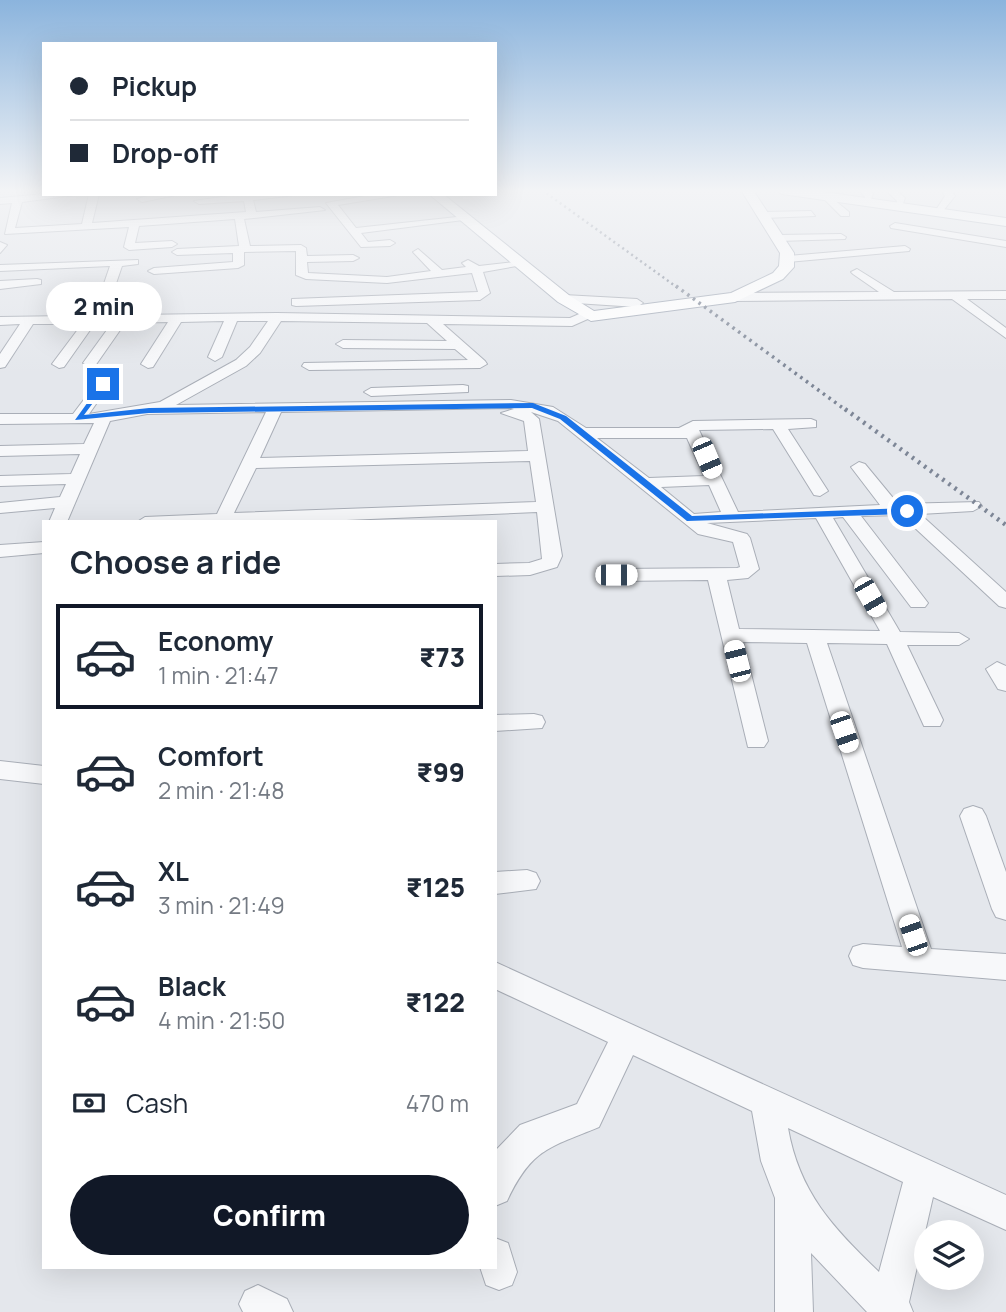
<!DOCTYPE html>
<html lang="en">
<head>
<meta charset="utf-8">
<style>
	body { margin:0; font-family:Manrope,sans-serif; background:#f6f6f7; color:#1f2937; height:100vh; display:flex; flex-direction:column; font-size:26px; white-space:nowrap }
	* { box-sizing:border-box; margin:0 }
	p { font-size:23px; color:#747a83 }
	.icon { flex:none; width:38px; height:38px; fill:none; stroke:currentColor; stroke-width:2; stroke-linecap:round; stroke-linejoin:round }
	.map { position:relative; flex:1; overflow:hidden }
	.details { position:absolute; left:42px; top:520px; width:455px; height:749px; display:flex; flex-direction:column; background:#fff; border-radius:0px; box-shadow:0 7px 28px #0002 }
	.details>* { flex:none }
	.top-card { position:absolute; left:42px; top:42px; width:455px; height:154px; border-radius:0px; box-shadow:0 7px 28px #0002; display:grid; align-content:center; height:154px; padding:0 28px; background:#fff }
	.tools { position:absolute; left:914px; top:1220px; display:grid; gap:14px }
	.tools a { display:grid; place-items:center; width:70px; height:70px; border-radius:50%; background:#fff; box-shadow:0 7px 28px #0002; font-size:35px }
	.end { position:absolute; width:32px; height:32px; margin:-16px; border:9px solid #1a73e8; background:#fff; box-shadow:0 0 0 4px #fff }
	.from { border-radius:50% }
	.bubble { position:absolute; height:49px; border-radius:24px; background:#fff; box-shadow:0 7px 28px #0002; font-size:23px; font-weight:800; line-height:49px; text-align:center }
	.car { position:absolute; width:21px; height:42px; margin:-21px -10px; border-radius:9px; box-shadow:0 0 5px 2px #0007; background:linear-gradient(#fff 24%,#345 0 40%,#fff 0 76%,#345 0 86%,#fff 0) }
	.top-card b { display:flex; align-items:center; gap:24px; height:66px; font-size:26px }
	.top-card b+b { border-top:2px solid #e0e1e3 }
	.top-card i { width:18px; height:18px; background:#1f2937 }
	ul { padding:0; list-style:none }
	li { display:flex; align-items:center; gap:21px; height:105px; margin:0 14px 10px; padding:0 14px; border:4px solid transparent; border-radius:0px }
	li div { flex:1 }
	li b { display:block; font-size:26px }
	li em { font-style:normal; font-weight:800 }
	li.current { border-color:#111827 }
	li>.icon { width:63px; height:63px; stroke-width:1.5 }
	h2 { padding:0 28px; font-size:32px; line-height:84px }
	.pay { display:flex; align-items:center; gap:18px; height:77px; padding:0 28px; font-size:26px }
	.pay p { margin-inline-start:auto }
	.button { display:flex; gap:14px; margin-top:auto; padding:14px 28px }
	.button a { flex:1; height:80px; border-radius:42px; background:#111827; color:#fff; font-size:28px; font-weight:800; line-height:80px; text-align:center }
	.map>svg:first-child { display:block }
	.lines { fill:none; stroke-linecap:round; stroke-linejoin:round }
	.minor-casing { stroke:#a9aeb7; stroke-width:2 }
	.major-casing { stroke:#a3abb8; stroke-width:2 }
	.minor { fill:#f7f8fa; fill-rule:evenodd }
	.major { fill:#fff; fill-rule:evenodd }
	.rail-far2 { stroke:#7d8696; stroke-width:2.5; stroke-dasharray:2 3.5; stroke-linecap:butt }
	.rail-far1 { stroke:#7d8696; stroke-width:3.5; stroke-dasharray:2.5 4.5; stroke-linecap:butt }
	.rail { stroke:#7d8696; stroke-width:4.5; stroke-dasharray:2.5 5; stroke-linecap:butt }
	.route { fill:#1a73e8 }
</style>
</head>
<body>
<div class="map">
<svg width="1006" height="1312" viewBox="0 0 1006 1312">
	<rect width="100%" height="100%" fill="#e4e7ec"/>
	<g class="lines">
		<g class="minor-casing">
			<g id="minor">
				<polygon points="859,190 869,190 873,194 869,205 863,205 865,197"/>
				<polygon points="886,190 896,190 905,198 901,209 895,209 897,201"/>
				<polygon points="941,190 951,190 955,196 939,216 934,213 945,196"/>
				<polygon points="44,194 82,194 22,202 15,228 82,224 89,194 99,194 92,223 246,212 244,201 199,204 194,201 242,194 303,194 253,200 256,212 320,207 325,210 244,219 250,246 301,245 306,248 307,256 353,255 359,258 353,261 307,262 308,273 387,277 431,271 413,252 418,249 442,270 466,267 462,263 468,260 479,266 522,261 528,264 483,272 490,293 480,300 296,306 292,305 292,299 478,292 472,273 387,283 306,279 296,275 296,251 244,252 244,265 238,268 154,274 148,271 154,268 233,262 233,253 177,255 172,252 177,249 239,246 235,219 139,226 135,243 172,241 177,244 172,247 129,250 124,247 129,227 5,234 12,203 0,204 0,198"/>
				<polygon points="155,194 181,194 142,202 137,199"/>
				<polygon points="376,194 405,194 338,205 356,228 466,216 471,219 361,233 368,242 390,240 395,243 390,246 361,247 326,203"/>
				<polygon points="827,194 849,212 849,216 841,216 824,199"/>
				<polygon points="811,211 815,216 764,218 759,215 764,212"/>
				<polygon points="895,223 1006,241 1006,247 891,228 890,226"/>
				<polygon points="841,234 846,237 845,239 778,241 773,238 778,235"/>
				<polygon points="0,242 7,245 0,253"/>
				<polygon points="905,246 910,249 909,251 788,262 782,259 788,256"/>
				<polygon points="138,260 138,264 122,266 109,304 103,308 97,304 110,266 0,271 0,265"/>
				<polygon points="857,269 894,292 1006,291 1006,299 967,299 1006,328 1006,338 952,299 735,301 729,297 735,293 879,292 853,274 851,272"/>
				<polygon points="37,279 41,280 41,284 0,289 0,281"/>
				<polygon points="564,295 637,299 643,303 637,307 560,302 558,299"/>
				<path d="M586,311l6,4 -2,3 -18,8 -129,-2 42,37 2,3 -7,4 -171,2 -7,-4 2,-3 164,-3 -13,-11 -112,-1 -7,-4 7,-4 104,1 -20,-18 -146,-2 -21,32 -14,13 -70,39 335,-5 42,7 33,21h93l14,-7 118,-2 5,2v6l-28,2 40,62 -8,5 -6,-1 -41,-66 -74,1 39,82 142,-7 -29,-38 8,-5 6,2 33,40 81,-2 3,4 -9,5 -53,3 86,78v16l-7,-2 -98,-91 -40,1 67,87 -3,4h-14l-68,-90 -10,1 67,114 59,1 10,6 -10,6h-52l36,75 -3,6h-16l-37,-82 -60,-1 104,306 75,5v26l-143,-12 -10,-3 -4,-9 4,-9 10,-3 39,3 -95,-304 -64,-1 25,99 -4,6h-16l-40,-167 -92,1 -9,-6 9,-6 121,-1 3,-1 -7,-25 -35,-8 -140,-113 -27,-9 8,7 23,137 -5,11 -27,8 -35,1v-12l34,-1 13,-4 -5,-47 -239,10h-161l8,-5 72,-3 49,-102 -119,2 -37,7 -43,101h-18l6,-14 -55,5v-10l60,-6 6,-13 -66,2v-10l71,-2 9,-20 -80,2v-10l84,-2 10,-21 -94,1v-10h73l25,-33 5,-1 7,4 -21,30 71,-12 76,-42 14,-13 18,-26h-31l-15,36 -7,4 -7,-4 16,-36 -43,1 -28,45 -5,1 -7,-4 27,-42 -43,1 -30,43 -5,1 -7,-4 29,-40h-17l-31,44 -5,1 -7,-4 30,-40h-49l-28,43 -5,1v-14l20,-30 -20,1v-8l277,-4 293,5zM511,408l3,1 -13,4 23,8 4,30 -268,7 21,-46zM597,438h90l17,38 -55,2zM530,461l6,41 -302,11 22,-45zM709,485l12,27 -27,2 -33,-27zM816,518l64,113 -141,-2 -12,-49 21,-2 11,-9 -9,-31 -3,-4 -40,-11z"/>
				<polygon points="463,385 468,386 468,392 371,396 364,392 371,388"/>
				<polygon points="44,542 44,553 0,557 0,545"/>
				<polygon points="997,662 1006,666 1006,691 998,689 986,669"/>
				<polygon points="534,714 542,716 545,722 542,728 495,731 495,715"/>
				<polygon points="0,761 44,766 44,784 0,779"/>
				<polygon points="973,806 982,809 986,816 1006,872 1006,920 996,917 992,909 960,816 964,809"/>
				<polygon points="527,870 536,873 540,881 536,889 495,894 495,872"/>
				<path d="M495,962l511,233v35l-73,-33 -24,105 4,10h-46l-56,-59 2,59h-38v-114l-14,-37 -9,-50 -119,-56 -34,72c-50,21 -67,21 -92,74l-12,5 1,-56 24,-25 57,-21 31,-62 -113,-53zM788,1128l115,54 -24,90c-46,-44 -80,-80 -91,-144z"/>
				<polygon points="495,1238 508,1243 517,1272 512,1285 499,1290 486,1285 480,1267 495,1267"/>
				<polygon points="258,1285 287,1299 293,1312 243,1312 239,1304 245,1291"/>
			</g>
		</g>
		<g class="major-casing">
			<g id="major">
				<polygon points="741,190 753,190 794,253 794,267 783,279 735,302 591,321 558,302 429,194 443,194 570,296 594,311 731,293 773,273 779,266 780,253"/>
				<polygon points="776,190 810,190 1006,218 1006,226 782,194"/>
			</g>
		</g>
		<use href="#minor" class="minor"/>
		<use href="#major" class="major"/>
		<polyline class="rail-far2" points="542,190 678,288"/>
		<polyline class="rail-far1" points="676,286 847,411"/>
		<polyline class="rail" points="845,409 1006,525"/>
	</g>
	<linearGradient id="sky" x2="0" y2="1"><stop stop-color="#8bb4dd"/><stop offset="0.51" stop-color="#f3f4f6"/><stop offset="1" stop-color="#f3f4f6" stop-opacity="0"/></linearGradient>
	<rect width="1006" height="374" fill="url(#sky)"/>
	<polygon class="route" points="103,381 107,384 84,415 149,408 533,403 566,416 692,516 907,508 911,511 907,514 687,521 560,419 532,408 149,413 75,420"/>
</svg>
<div class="tools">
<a><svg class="icon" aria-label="layers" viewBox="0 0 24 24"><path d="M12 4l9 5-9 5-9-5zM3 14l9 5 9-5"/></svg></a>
</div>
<i class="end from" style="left:907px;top:511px"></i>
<i class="end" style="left:103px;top:384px"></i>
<div class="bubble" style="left:46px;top:282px;width:116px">2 min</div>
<i class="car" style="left:707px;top:458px;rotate:157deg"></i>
<i class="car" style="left:616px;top:575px;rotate:90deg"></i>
<i class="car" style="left:870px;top:597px;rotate:150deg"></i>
<i class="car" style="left:737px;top:661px;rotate:346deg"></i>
<i class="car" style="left:844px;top:732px;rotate:161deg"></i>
<i class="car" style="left:913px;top:935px;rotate:341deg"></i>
<div class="top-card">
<b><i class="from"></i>Pickup</b>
<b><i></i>Drop-off</b>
</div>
<section class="details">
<h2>Choose a ride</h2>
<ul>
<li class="current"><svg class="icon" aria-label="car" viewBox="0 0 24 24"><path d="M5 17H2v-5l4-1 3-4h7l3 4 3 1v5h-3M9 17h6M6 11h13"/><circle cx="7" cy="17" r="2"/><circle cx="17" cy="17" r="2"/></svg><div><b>Economy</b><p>1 min · 21:47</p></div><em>₹73</em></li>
<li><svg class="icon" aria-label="car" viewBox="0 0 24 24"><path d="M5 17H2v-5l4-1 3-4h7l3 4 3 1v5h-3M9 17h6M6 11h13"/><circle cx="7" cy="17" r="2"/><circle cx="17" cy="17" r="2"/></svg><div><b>Comfort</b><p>2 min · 21:48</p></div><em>₹99</em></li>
<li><svg class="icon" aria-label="car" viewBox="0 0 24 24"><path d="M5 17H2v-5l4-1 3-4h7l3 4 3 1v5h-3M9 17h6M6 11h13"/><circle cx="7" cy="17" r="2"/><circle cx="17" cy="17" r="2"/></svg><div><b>XL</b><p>3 min · 21:49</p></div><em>₹125</em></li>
<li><svg class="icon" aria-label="car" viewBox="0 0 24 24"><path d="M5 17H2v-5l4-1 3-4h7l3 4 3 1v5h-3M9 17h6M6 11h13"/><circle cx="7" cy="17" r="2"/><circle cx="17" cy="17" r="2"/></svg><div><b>Black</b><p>4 min · 21:50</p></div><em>₹122</em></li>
</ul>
<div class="pay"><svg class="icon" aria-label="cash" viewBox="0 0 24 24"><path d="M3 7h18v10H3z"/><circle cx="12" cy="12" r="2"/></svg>Cash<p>470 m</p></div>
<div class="button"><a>Confirm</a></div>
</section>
</div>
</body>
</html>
